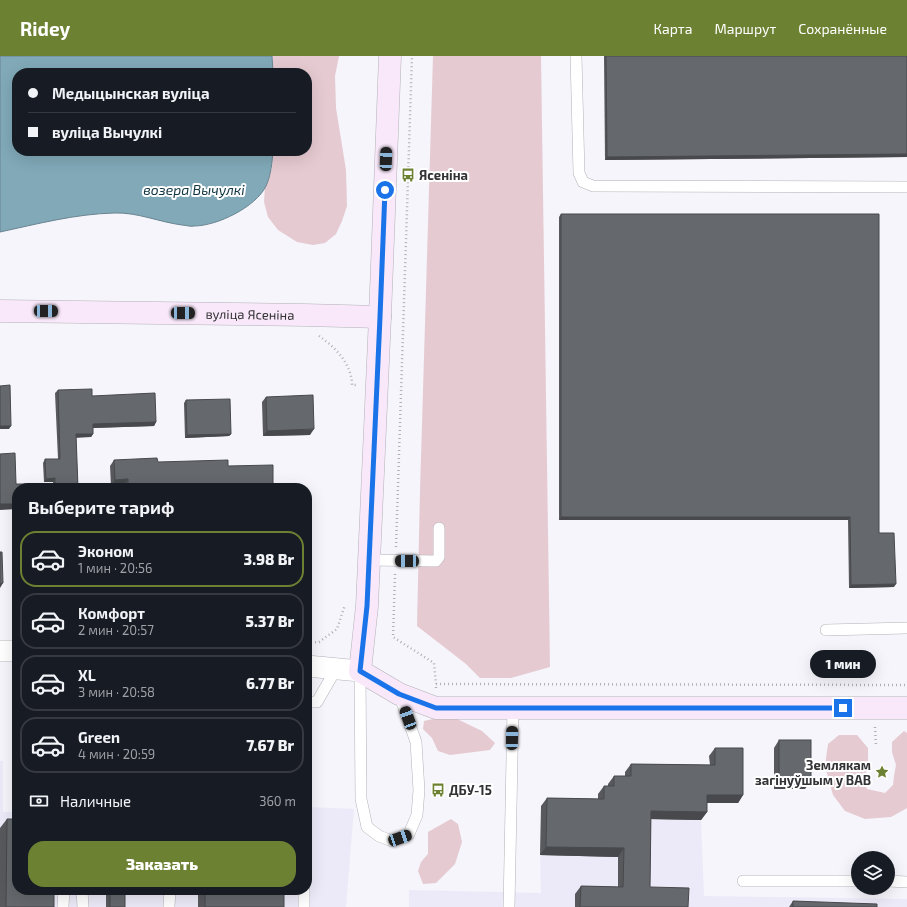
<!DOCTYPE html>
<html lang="ru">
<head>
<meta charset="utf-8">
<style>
	body { margin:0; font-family:"Exo 2",sans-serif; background:#242831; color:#f1f3f6; height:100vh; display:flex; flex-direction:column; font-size:15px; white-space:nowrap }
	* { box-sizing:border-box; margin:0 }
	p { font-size:13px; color:#9ea1a6 }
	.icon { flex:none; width:22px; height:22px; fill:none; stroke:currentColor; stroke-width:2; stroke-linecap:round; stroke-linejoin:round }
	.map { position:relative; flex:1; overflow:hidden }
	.drawer { position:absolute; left:12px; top:427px; width:300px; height:412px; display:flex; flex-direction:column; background:#171b24; border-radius:16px; box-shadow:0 4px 16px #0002 }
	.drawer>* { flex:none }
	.banner { position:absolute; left:12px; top:12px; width:300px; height:88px; border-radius:16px; box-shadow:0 4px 16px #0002; display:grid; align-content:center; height:88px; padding:0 16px; background:#171b24 }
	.fabs { position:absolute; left:851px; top:795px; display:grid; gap:8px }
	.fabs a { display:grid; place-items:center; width:44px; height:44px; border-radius:50%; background:#171b24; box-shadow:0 4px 16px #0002; font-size:20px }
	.end { position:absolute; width:18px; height:18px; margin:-9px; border:5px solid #1a73e8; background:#fff; box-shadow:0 0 0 2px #fff }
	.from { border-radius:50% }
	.bubble { position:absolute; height:28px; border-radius:14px; background:#171b24; box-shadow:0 4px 16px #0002; font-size:13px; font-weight:800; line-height:28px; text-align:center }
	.car { position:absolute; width:12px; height:24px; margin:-12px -6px; border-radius:5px; box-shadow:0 0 3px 1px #0007; background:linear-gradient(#222 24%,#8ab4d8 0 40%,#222 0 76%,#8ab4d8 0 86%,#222 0) }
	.banner b { display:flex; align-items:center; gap:14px; height:38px; font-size:15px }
	.banner b+b { border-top:1px solid #363941 }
	.banner i { width:10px; height:10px; background:#f1f3f6 }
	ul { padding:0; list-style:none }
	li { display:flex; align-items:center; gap:12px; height:56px; margin:0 8px 6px; padding:0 8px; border:2px solid #363941; border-radius:16px }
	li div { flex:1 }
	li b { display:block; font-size:15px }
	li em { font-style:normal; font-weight:800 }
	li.on { border-color:#6d8132 }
	li>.icon { width:36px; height:36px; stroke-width:1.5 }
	h2 { padding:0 16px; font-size:18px; line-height:48px }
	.pay { display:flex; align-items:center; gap:10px; height:44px; padding:0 16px; font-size:15px }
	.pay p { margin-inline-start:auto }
	.cta { display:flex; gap:8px; margin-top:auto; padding:8px 16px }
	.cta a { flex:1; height:46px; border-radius:16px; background:#6d8132; color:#fff; font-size:16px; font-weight:800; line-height:46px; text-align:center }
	header { display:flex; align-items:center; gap:24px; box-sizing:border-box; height:56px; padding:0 20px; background:#6d8132; color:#fff }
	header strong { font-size:19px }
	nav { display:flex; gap:22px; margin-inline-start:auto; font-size:14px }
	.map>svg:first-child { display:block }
	.built { fill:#eceaf8 }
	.green { fill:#e6cad1 }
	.water { fill:#81a9b8; stroke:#6a8591 }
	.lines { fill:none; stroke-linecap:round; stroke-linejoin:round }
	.lane-casing { stroke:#b3b2b8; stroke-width:12 }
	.street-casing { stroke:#b3b2b8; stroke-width:22 }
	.secondary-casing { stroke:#b3b2b8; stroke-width:23 }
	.path { stroke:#b0b0b5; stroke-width:2.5; stroke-dasharray:1 3; stroke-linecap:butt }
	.lane { stroke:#fff; stroke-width:11 }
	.street { stroke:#fff; stroke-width:21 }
	.secondary { stroke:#f8e8f9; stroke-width:22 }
	.wall { fill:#57595d }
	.shaded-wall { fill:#47494c }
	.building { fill:#65686c; stroke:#47494c }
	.route { stroke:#1a73e8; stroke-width:5 }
	.labels { text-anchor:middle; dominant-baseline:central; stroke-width:4; stroke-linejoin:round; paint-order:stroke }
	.poi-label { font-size:13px; font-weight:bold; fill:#333235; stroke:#fff; text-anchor:start }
	.street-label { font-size:13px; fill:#333235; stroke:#fff }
	.water-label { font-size:14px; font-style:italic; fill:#123643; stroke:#fff }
</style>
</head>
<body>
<header>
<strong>Ridey</strong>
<nav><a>Карта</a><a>Маршрут</a><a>Сохранённые</a></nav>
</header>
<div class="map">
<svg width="907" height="851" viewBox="0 0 907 851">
	<rect width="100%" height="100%" fill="#f5f5fb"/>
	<g class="built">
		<polygon points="0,705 3,705 3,756 17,756 17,834 307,834 307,751 354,753 346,851 0,851"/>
		<polygon points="646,763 701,764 704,840 907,843 907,851 409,851 409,834 541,837 540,799 618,801"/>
	</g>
	<g class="green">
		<polygon points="272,0 339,0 335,20 336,52 346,114 347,150 342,165 336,178 325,187 313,189 297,186 278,174 268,161 264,146 265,131 272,112 273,95 307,95 307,17 273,17"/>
		<polygon points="433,0 541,0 550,611 511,622 480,622 466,608 417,570 420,435"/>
		<polygon points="442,661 455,662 482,675 495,687 490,694 450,699 438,695 432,682 423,673 424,665"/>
		<polygon points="904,675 907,677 907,752 891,761 865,763 845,755 833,739 825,710 828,688 839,679 857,679 868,692 868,709 864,725 867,733 885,737 893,729 894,720 896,709 892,696 892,686"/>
		<polygon points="451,763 458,768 462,786 455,808 436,827 423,828 418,815 421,806 428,798 428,776"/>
	</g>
	<path class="water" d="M0,0h272l1,17h-256v78h256c-1,12 -2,24 -7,35 -10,21 -49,40 -72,40 -4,1 -8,-1 -12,-1 -23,-3 -45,-13 -68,-12 -39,1 -77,11 -114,19z"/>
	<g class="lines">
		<g class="lane-casing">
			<g id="lane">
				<polyline points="576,0 579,117 583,126 593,130 907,131"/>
				<polyline points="369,504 436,505 439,501 439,472"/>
				<polyline points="826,574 907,572"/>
				<polyline points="360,615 361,743 367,771 379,780 392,785 409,778 417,759 419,734 416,686 399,638"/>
				<polyline points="307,646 317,646 336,613"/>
				<polyline points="743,825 858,825"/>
				<polyline points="888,825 907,826"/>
				<polyline points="82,834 83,851"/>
				<polyline points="63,851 64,834"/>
				<polyline points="169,851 170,834"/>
				<polyline points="304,851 304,834"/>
				<polyline points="509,851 513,652"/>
			</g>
		</g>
		<g class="street-casing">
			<g id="street">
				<polyline points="0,595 17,595"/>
				<polyline points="307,610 360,615"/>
			</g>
		</g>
		<g class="secondary-casing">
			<g id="secondary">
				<polyline points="390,0 380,261 367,550 360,615 399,638 436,652 907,652"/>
				<path id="s1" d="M0,255l305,4 75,2"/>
			</g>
		</g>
		<g class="path">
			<path d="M319,280c16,11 33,28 33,49h5"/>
			<polyline points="396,491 412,0"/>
			<polyline points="395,518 393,581 434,607 436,628"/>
			<polyline points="307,587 319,586 337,573 345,549"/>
			<polyline points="436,632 436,628 907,629"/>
			<polyline points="875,671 876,690"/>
		</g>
		<use href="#lane" class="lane"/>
		<use href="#street" class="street"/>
		<use href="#secondary" class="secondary"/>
	</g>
	<g class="wall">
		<polygon points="604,0 907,0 907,101 605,104"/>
		<polygon points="561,158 879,477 894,531 849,532 848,464 559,464 559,161"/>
		<polygon points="58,334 92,340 156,366 154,370 93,372 93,378 91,381 76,381 78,432 53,432 53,426 44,426 43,407 45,403 58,403 55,337"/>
		<polygon points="266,341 310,379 263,380 262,346"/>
		<polygon points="186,344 231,378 229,380 185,382 184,347"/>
		<polygon points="114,404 228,410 273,430 272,432 124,432 124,430 111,430 110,410"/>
		<polygon points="779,684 805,733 774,733 774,692"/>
		<polygon points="715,692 743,739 738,747 707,747 707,756 701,764 651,763 650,831 688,851 575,851 575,838 581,830 618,831 618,801 540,799 541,750 547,742 598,743 598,738 604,730 608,730 608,728 614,720 625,720 625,716 631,708 710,709 709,700"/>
		<polygon points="7,763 54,851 0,851 0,772"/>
		<rect x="106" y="834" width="19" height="17"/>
		<rect x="198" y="834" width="86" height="17"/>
		<polygon points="793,845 877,851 789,851"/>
	</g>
	<g class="shaded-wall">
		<polygon points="907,98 907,101 605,104 607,101"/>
		<polygon points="156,366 154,370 91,372 93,368"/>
		<polygon points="0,370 11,370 9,373 0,373"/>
		<polygon points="314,373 310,379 263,380 267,375"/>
		<polygon points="76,378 93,378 91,381 74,382"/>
		<polygon points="231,378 229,380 185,382 187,379"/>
		<polygon points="55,422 53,426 44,426 46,423"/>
		<polygon points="128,423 124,430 111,430 115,424"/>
		<polygon points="273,430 272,432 234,432 235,431"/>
		<polygon points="0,448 17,448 17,453 0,454"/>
		<polygon points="561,461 850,461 848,464 559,464"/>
		<polygon points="3,527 0,532 0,528"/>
		<polygon points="896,528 894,531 849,532 851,529"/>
		<polygon points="779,725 811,725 805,733 774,733"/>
		<polygon points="707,739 743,739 738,747 701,747"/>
		<polygon points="651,755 707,756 701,764 646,763"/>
		<polygon points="546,791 624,792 618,801 540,799"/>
	</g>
	<g class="building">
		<polygon points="606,0 907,0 907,98 607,101"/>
		<polygon points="561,158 879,158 879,477 894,477 896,528 851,529 850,461 561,461"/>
		<polygon points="10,329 11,370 0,370 0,330"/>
		<polygon points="92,333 92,340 155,337 156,366 93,368 93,378 76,378 78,432 55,432 55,422 46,423 45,403 60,403 58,334"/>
		<polygon points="313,339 314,373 267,375 266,341"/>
		<polygon points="230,343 231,378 187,379 186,344"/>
		<polygon points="15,397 16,428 26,428 27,432 17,432 17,448 0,448 0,398"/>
		<polygon points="157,402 158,406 228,404 228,410 273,409 273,430 235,431 235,432 128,432 128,423 115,424 114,404"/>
		<polygon points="0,496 2,496 3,527 0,528"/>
		<rect x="779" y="684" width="32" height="41"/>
		<polygon points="715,692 743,692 743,739 707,739 707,756 651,755 650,831 689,832 688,851 580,851 581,830 623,831 624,792 546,791 547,742 604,743 604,730 614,730 614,720 631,720 631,708 715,709"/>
		<polygon points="7,763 17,763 17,834 54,834 54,851 6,851"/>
		<rect x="110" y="834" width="15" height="17"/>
		<rect x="205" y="834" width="79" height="17"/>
		<polygon points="793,845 877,848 877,851 793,851"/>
	</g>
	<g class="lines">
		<polyline class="route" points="385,134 380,261 367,550 360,615 399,638 436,652 843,652"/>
	</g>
	<defs>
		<g id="bus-bare" transform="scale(1.08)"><path d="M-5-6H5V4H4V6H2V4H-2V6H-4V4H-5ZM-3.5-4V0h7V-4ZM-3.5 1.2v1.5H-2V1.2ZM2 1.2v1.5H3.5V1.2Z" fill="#6d8132" stroke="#fff" stroke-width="2.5" paint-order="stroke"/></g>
		<g id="sight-bare" transform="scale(1.08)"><path d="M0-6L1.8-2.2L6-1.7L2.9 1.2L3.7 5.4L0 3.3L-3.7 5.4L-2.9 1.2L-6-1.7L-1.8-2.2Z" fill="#6d8132" stroke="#fff" stroke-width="2.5" paint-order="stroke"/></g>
	</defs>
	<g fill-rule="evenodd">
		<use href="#bus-bare" x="408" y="119"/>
		<use href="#sight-bare" x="882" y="716"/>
		<use href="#bus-bare" x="438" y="734"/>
	</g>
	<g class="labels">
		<g class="poi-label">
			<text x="419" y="119">Ясеніна</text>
			<text x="871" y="709" text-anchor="end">Землякам<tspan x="871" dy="15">загінуўшым у ВАВ</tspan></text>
			<text x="449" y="734">ДБУ-15</text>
		</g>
		<g class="street-label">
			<text stroke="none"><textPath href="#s1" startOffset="250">вуліца Ясеніна</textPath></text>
		</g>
		<g class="water-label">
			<text x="194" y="133">возера Вычулкі</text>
		</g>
	</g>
</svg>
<div class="fabs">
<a><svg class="icon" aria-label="layers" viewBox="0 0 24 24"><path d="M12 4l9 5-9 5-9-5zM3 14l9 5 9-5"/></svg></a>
</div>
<i class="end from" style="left:385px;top:134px"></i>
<i class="end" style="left:843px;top:652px"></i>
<div class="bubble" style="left:810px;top:594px;width:66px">1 мин</div>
<i class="car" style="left:386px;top:103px;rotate:2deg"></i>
<i class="car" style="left:46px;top:255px;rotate:91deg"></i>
<i class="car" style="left:183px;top:257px;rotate:91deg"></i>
<i class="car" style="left:407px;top:505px;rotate:271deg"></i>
<i class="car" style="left:408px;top:662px;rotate:340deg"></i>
<i class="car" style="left:512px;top:682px;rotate:1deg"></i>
<i class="car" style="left:400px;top:782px;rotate:71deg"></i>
<div class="banner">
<b><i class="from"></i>Медыцынская вуліца</b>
<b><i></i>вуліца Вычулкі</b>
</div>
<section class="drawer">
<h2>Выберите тариф</h2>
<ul>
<li class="on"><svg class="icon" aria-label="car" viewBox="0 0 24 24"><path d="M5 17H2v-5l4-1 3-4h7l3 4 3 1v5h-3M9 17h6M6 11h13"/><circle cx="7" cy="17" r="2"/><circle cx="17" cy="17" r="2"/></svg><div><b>Эконом</b><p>1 мин · 20:56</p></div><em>3.98 Br</em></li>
<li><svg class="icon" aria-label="car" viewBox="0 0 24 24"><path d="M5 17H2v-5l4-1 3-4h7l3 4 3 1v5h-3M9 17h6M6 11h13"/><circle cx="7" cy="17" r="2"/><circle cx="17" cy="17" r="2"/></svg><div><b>Комфорт</b><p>2 мин · 20:57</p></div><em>5.37 Br</em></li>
<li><svg class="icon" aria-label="car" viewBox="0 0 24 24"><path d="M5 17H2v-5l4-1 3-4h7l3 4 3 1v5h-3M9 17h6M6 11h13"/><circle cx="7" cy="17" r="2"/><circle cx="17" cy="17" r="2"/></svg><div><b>XL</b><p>3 мин · 20:58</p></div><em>6.77 Br</em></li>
<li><svg class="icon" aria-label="car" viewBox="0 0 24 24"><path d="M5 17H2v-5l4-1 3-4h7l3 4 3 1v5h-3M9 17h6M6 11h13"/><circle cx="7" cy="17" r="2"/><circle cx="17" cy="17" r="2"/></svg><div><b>Green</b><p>4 мин · 20:59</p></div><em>7.67 Br</em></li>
</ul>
<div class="pay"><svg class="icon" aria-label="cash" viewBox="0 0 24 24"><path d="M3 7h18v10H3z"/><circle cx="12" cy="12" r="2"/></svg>Наличные<p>360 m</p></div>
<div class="cta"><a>Заказать</a></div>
</section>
</div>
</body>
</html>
